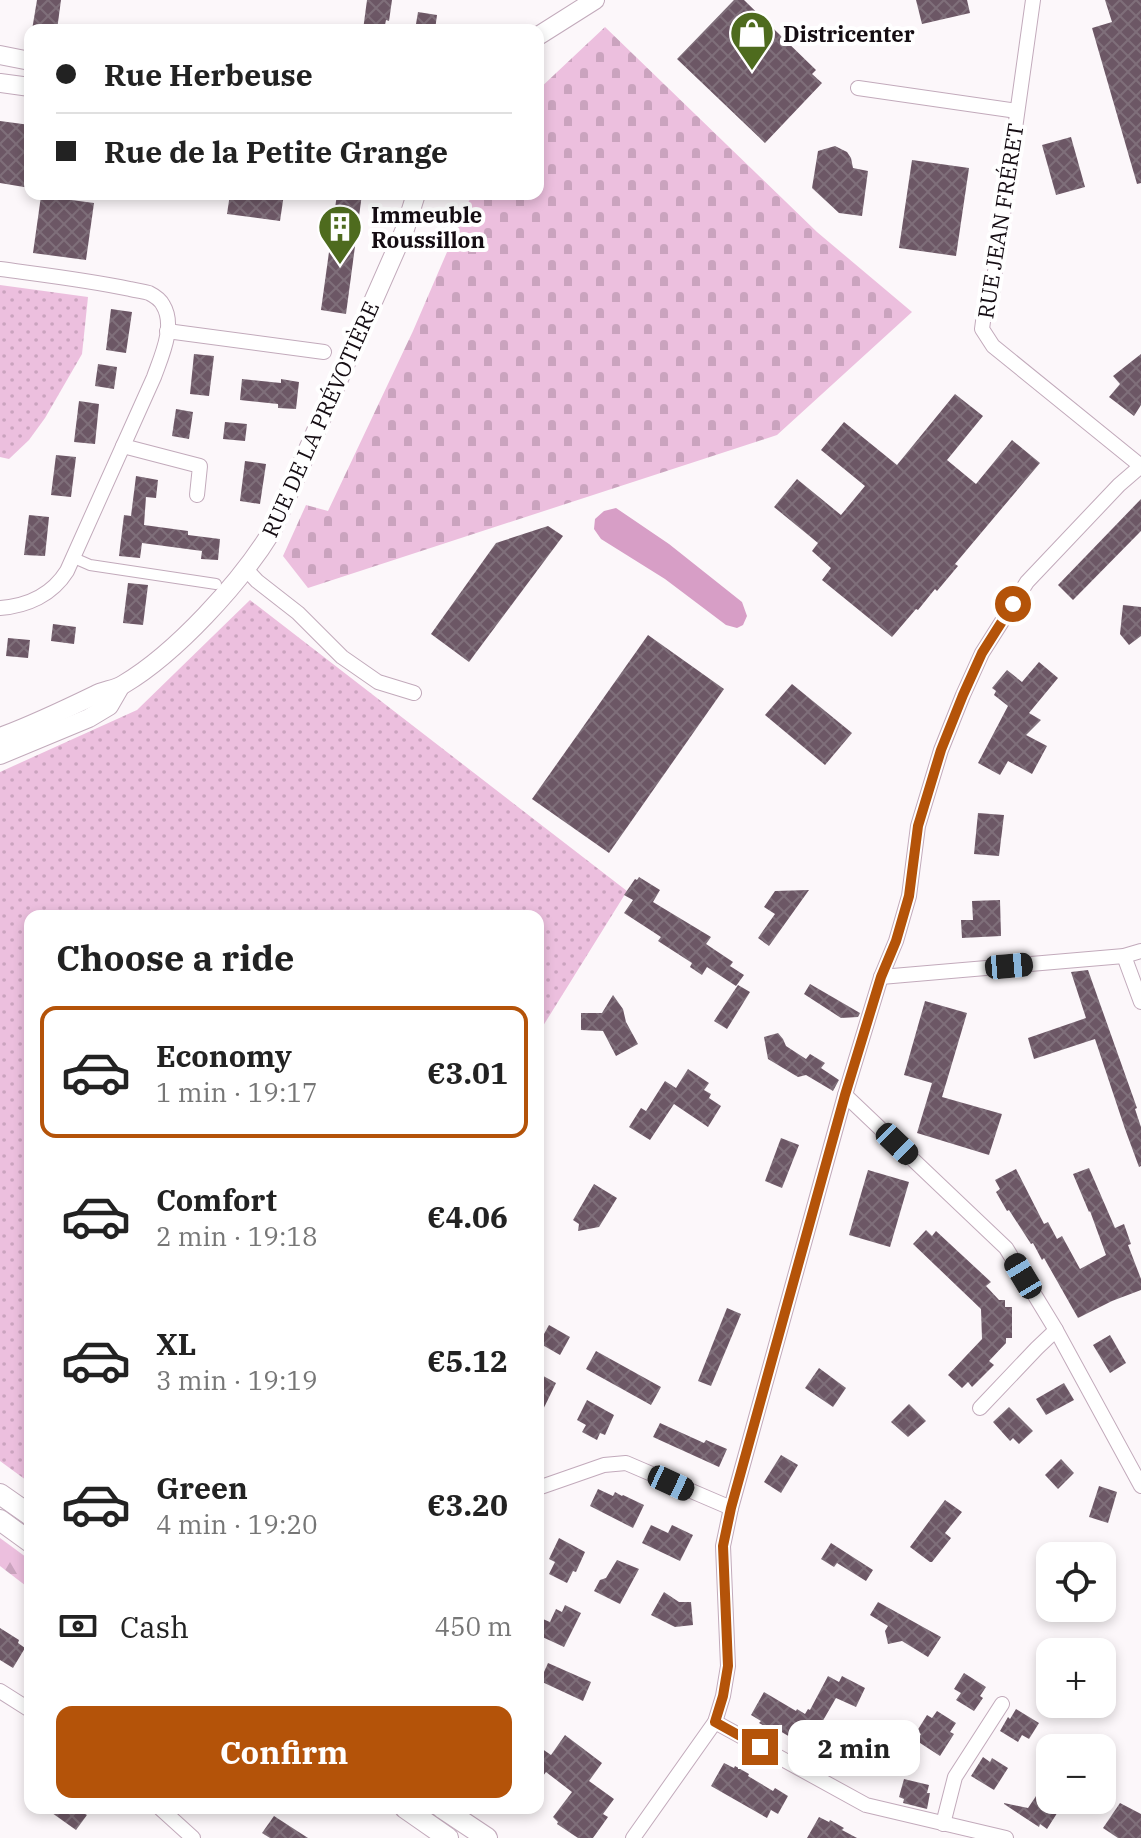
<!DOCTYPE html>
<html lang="en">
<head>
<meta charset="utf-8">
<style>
	body { margin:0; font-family:"IBM Plex Serif",serif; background:#f2f2f2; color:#222; height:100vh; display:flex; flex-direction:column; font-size:30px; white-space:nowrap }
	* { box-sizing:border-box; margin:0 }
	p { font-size:26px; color:#767676 }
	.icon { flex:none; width:44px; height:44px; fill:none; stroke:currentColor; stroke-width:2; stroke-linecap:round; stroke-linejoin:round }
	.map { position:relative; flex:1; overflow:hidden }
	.side { position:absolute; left:24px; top:910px; width:520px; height:904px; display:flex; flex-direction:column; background:#fff; border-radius:16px; box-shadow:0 4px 12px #0003 }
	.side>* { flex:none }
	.banner { position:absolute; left:24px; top:24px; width:520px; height:176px; border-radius:16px; box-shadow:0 4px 12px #0003; display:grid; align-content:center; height:176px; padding:0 32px; background:#fff }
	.fabs { position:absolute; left:1036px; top:1542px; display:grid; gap:16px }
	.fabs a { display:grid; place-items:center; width:80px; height:80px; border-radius:16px; background:#fff; box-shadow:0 4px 12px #0003; font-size:40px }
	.end { position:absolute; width:36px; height:36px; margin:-18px; border:10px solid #b45309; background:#fff; box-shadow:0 0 0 4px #fff }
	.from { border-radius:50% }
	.bubble { position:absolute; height:56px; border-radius:16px; background:#fff; box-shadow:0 4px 12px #0003; font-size:26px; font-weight:700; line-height:56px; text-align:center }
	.car { position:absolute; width:24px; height:48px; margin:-24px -12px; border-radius:10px; box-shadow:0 0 6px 2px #0007; background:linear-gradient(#222 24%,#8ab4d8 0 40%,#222 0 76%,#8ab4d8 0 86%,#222 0) }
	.banner b { display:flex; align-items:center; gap:28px; height:76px; font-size:30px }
	.banner b+b { border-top:2px solid #e0e0e0 }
	.banner i { width:20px; height:20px; background:#222 }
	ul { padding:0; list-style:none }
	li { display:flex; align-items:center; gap:24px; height:132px; margin:0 16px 12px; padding:0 16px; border:4px solid transparent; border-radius:16px }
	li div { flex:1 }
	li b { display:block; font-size:30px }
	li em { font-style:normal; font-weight:700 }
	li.current { border-color:#b45309 }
	li>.icon { width:72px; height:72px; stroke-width:1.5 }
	h2 { padding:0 32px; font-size:36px; line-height:96px }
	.pay { display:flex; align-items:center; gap:20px; height:88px; padding:0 32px; font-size:30px }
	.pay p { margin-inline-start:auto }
	.primary-button { display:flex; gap:16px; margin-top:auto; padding:16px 32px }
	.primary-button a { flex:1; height:92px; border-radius:16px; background:#b45309; color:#fff; font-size:32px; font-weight:700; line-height:92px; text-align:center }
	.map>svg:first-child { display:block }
	.grass { fill:url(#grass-dots) }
	.forest { fill:url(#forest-firs) }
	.cemetery { fill:url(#cemetery-stones) }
	.water { fill:#d79ec6 }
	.building { fill:url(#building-cross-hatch) }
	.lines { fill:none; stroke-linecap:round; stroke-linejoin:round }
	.pedestrian-casing { stroke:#c2aabb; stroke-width:12 }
	.minor-casing { stroke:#c2aabb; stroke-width:16 }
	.tertiary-casing { stroke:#c2aabb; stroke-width:20 }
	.secondary-casing { stroke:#c2aabb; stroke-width:22 }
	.pedestrian { stroke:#fff; stroke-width:10 }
	.minor { stroke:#fff; stroke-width:14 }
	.tertiary { stroke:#fff; stroke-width:18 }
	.secondary { stroke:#fff; stroke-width:20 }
	.route { stroke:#b45309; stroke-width:10 }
	.labels { text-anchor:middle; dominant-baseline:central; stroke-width:8; stroke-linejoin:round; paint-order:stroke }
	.poi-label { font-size:22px; font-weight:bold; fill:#150d13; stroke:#fff; text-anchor:start }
	.street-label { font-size:22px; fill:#150d13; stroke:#fff }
</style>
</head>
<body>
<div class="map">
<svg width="1141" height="1838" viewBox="0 0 1141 1838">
	<defs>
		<pattern id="grass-dots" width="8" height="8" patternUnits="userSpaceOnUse" patternTransform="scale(2)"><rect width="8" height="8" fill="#ecbfde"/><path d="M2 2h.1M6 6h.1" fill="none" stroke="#caa3be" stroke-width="1.8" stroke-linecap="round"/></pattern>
		<pattern id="forest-firs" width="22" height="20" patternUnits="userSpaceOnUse" patternTransform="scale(2)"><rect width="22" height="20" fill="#ecbfde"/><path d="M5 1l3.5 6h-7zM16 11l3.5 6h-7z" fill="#caa3be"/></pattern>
		<pattern id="cemetery-stones" width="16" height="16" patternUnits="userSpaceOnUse" patternTransform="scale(2)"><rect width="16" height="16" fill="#ecbfde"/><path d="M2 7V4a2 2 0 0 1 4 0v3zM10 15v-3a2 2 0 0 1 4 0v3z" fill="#caa3be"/></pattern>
		<pattern id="building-cross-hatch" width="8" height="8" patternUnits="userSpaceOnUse" patternTransform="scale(2)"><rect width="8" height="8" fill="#6c5765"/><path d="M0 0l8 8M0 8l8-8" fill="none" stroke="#7f6f7a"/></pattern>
	</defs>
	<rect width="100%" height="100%" fill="#fcf7fa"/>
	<g class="grass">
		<polygon points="0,285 88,297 82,354 45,418 29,440 9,459 0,457"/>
		<polygon points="250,600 627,891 538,1034 538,916 30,916 30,1483 0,1461 0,772 137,710"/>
	</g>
	<polygon class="forest" points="0,1538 30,1560 30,1589 0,1566"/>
	<polygon class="cemetery" points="605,27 817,232 912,312 777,435 308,588 283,556 306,505 328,511 413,331 472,194 538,194 538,90"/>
	<polygon class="water" points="616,508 669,544 742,602 747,616 743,625 737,628 726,625 665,579 601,539 594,529 595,519 604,511"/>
	<g class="building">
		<polygon points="37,0 61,0 57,30 32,30"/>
		<polygon points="367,0 392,0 389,21 386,20 384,30 363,30"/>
		<polygon points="734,0 744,0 816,70 812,74 822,83 765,143 677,59"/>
		<polygon points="916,0 967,0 970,13 922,24"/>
		<polygon points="1105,0 1141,0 1141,183 1137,184 1092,28 1112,22"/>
		<polygon points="418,12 437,15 435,30 415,30"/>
		<polygon points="0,121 30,125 30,188 0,183"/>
		<polygon points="1071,137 1085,187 1056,195 1042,145"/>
		<polygon points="835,146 847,152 851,158 853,168 868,171 862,216 839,213 812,188 818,151"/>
		<polygon points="912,160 969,168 956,256 899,248"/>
		<polygon points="230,194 284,194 280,221 227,214"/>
		<polygon points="337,194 362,194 346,314 321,310"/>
		<polygon points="41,196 94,203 86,260 33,253"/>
		<polygon points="111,309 132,312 126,353 106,350"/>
		<polygon points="194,354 214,356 209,396 190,394"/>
		<polygon points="1141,354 1141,405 1134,416 1109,397 1120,384 1113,376"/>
		<polygon points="98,364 117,367 114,389 95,386"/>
		<polygon points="242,379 281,383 281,379 299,382 296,409 278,408 278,404 240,400"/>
		<polygon points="955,394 983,416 947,460 976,484 1012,440 1040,463 955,564 958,566 937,591 935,589 918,610 916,609 892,637 822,580 831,568 812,551 818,543 774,507 797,479 841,515 865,486 821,450 844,422 897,465"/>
		<polygon points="79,401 99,404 95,444 74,442"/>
		<polygon points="176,409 193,412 189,439 172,436"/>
		<polygon points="225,422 247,424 245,441 223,439"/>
		<polygon points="56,455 76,457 71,497 51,495"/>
		<polygon points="245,461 266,464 260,504 240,501"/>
		<polygon points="136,476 158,480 156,498 146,497 144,525 188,531 188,535 220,539 218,560 201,559 202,551 142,543 140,558 119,556 124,515 131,516"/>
		<polygon points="1141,499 1141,531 1073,600 1058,585"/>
		<polygon points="29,515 49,517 45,556 24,555"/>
		<polygon points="548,526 563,536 469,662 431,634 496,543"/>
		<polygon points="128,583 148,585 143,625 123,623"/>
		<polygon points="1123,605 1141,607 1141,636 1129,645 1120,634"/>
		<polygon points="53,624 76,627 74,644 51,641"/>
		<polygon points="648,635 724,689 609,853 532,799"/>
		<polygon points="8,638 30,640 28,658 6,656"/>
		<polygon points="1039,662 1058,678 1029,713 1041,720 1026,735 1047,746 1032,774 1008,761 1000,775 978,763 1008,706 994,695 996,691 992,688 1007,670 1022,682"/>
		<polygon points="792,684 852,733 825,765 765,715"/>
		<polygon points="978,813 1004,815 999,856 974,854"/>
		<polygon points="639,877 660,890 653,902 711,937 706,944 733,962 730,966 744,975 736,986 707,967 702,975 690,967 692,963 658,941 661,937 624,913 633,900 624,895 635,879 637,880"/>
		<polygon points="809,890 769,946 758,938 775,914 764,907 775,891"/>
		<polygon points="1000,900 1001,936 962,938 961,920 973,920 972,901"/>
		<polygon points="1088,970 1137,1108 1135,1109 1141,1127 1141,1166 1139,1167 1125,1129 1095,1039 1034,1059 1028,1038 1086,1018 1071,972"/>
		<polygon points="810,984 860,1013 858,1017 841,1018 804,994"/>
		<polygon points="738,985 750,992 727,1029 714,1021"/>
		<polygon points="613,995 623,1009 626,1022 638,1044 616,1056 603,1031 581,1030 581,1013 602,1013"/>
		<polygon points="925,1001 967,1013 942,1097 1002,1114 989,1155 917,1133 932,1083 904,1075"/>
		<polygon points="778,1033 783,1039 786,1046 806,1059 810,1054 825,1063 821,1068 839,1080 833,1091 806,1075 798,1077 768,1059 764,1037"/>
		<polygon points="688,1069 709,1083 704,1090 711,1094 709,1098 721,1106 708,1127 674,1104 650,1140 629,1127 641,1108 646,1111 665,1081 676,1088"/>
		<polygon points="781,1138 799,1145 782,1188 765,1181"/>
		<polygon points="1089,1168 1115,1228 1124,1224 1131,1244 1128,1245 1141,1279 1141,1290 1112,1301 1078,1318 1044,1258 1042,1260 1033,1243 1031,1244 1009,1210 1007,1211 996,1192 1000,1189 995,1180 1016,1169 1044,1224 1048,1222 1057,1239 1062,1236 1080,1269 1106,1255 1090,1211 1089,1212 1073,1174"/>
		<polygon points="868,1170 909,1182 890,1247 849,1235"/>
		<polygon points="594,1184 617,1198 599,1227 578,1231 579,1224 573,1220"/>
		<polygon points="926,1230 932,1236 936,1231 991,1282 986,1286 999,1300 1005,1300 1005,1307 1012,1307 1012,1338 1006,1338 1006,1343 989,1361 994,1365 972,1387 968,1382 962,1388 948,1375 982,1339 981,1309 913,1244"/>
		<polygon points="727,1308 741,1314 711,1386 698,1381"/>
		<polygon points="549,1325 570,1337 560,1355 539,1343"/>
		<polygon points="1110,1335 1126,1363 1110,1373 1093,1345"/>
		<polygon points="596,1351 661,1387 651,1405 586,1369"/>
		<polygon points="819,1368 846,1388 833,1407 805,1388"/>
		<polygon points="538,1373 556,1383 538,1420"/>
		<polygon points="1064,1383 1074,1400 1046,1415 1036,1399"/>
		<polygon points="587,1400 614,1415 605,1435 600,1433 597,1440 582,1432 586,1425 577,1420"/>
		<polygon points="909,1404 926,1421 908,1437 891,1422"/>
		<polygon points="1009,1407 1033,1431 1019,1444 1013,1438 1010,1441 993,1422"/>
		<polygon points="660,1423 704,1443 706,1440 727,1449 719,1467 653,1437"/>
		<polygon points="781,1455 798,1465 781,1493 764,1482"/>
		<polygon points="1061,1459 1074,1473 1058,1489 1045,1475"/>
		<polygon points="1099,1486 1117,1492 1108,1523 1089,1517"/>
		<polygon points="598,1489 613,1496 615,1492 622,1496 623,1495 644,1505 633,1528 590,1506"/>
		<polygon points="945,1500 962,1512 945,1533 951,1538 932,1562 930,1562 910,1547"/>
		<polygon points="651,1525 668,1533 672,1525 693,1535 680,1561 642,1543"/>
		<polygon points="559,1538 585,1552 576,1572 573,1571 567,1583 549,1574 555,1562 549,1559"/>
		<polygon points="831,1543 873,1570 866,1581 837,1563 834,1567 821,1559"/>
		<polygon points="617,1560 639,1569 620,1604 594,1591 600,1580 606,1578"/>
		<polygon points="664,1592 679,1602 691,1602 693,1625 675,1627 651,1615"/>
		<polygon points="878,1602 941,1637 928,1657 902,1641 888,1644 885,1631 888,1626 870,1615"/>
		<polygon points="565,1605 581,1613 564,1647 538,1635 538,1617 550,1622 556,1609 562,1612"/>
		<polygon points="0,1628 19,1640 18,1643 25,1648 13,1668 0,1660"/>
		<polygon points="548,1663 591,1682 583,1701 540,1681"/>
		<polygon points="964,1673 986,1687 980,1696 983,1698 974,1711 956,1700 961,1693 954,1689"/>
		<polygon points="828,1676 839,1682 842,1676 865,1688 856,1707 836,1698 821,1724 844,1738 845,1737 852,1741 855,1737 872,1746 869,1751 876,1756 865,1775 856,1770 854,1774 831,1761 833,1757 807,1742 805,1746 775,1728 773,1731 759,1723 761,1721 751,1715 764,1692 796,1711 797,1709 805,1714 808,1709 810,1710"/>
		<polygon points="1016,1709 1039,1723 1029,1739 1022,1735 1018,1742 1000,1731 1008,1717 1010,1719"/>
		<polygon points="937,1711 956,1723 950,1732 954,1734 940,1756 917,1741 921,1734 917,1731 927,1715 932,1718"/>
		<polygon points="565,1735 602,1763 589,1781 614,1799 603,1814 608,1817 593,1838 578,1838 557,1824 558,1822 553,1817 572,1792 546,1772 538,1783 538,1746 551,1755"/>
		<polygon points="983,1757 990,1762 992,1758 1008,1768 994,1790 971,1776"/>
		<polygon points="724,1763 734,1768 735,1766 749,1774 748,1776 773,1791 775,1788 788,1796 778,1814 771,1810 767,1818 711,1786"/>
		<polygon points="904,1779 929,1785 927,1793 930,1793 927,1809 903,1803 904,1799 899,1797"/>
		<polygon points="1036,1796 1043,1801 1045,1796 1061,1807 1047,1829 1040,1824 1039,1827 1004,1804 1004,1803 1028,1808"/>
		<polygon points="1120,1803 1141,1814 1141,1838 1118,1838 1103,1828"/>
		<polygon points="45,1808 77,1808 87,1815 76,1830"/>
		<polygon points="274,1816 308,1838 270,1838 262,1833"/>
		<polygon points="819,1817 829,1822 830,1820 844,1828 842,1830 857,1838 807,1838"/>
	</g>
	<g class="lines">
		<g class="pedestrian-casing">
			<polyline id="pedestrian" points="74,558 90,565 216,584"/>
		</g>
		<g class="minor-casing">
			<g id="minor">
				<polyline points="1033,0 992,293 984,314 982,329 993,346 1141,466"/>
				<polyline points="858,88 1017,111"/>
				<path d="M0,269c44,6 87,11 130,20 7,2 13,2 19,4 6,3 11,6 14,12 13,21 -2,52 -9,72l-87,194c-15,24 -40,35 -67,37"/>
				<polyline points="167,331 324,352"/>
				<polyline points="123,446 200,466 197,495"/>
				<polyline points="245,568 257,581 298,613 342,657 378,682 414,693"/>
				<polyline points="1124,956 1141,1002"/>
				<polyline points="881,977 1124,956 1141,951"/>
				<polyline points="845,1095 1006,1248 1056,1330 1141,1486"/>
				<polyline points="980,1408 1037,1348 1056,1330"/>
				<polyline points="538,1488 604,1465 626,1463 731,1508"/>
				<polyline points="0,1691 30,1710"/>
				<polyline points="715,1722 866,1805 1006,1838"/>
				<polyline points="160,1808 193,1838"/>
				<polyline points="943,1824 955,1777 1002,1704"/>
				<polyline points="633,1838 715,1722 723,1696 728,1666 723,1546 731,1508 845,1095 881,977 896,941 909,896 918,826 941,750 963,695 982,653 1027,582 1119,485 1141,466"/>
			</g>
		</g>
		<g class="tertiary-casing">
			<g id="tertiary">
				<polyline points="538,36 595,0"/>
				<polyline points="0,55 30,61"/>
				<polyline points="0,83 30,87"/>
				<path d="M0,737c33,-12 64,-27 95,-42 9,-5 20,-5 29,-11 52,-31 116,-101 148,-153l133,-302 11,-35"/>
				<polyline points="0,755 89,718 109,706 120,687"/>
			</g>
		</g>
		<g class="secondary-casing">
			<g id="secondary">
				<polyline points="0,1494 30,1515"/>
				<polyline points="0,1520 30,1542"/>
				<polyline points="405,1808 448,1838"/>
				<polyline points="442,1808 487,1838"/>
			</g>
		</g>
		<use href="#pedestrian" class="pedestrian"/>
		<use href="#minor" class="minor"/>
		<use href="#tertiary" class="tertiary"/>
		<use href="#secondary" class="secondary"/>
	</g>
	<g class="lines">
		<polyline class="route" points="760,1747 715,1722 723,1696 728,1666 723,1546 731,1508 845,1095 881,977 896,941 909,896 918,826 941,750 963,695 982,653 1013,604"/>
	</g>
	<defs>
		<g id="shop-pin" transform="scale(2.3)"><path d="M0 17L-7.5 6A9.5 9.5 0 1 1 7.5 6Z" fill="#4e6b1e" stroke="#fff"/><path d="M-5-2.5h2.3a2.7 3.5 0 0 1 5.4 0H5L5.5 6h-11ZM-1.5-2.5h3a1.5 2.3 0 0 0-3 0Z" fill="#fff"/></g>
		<g id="building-pin" transform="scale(2.3)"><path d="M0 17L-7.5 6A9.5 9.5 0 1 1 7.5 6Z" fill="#4e6b1e" stroke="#fff"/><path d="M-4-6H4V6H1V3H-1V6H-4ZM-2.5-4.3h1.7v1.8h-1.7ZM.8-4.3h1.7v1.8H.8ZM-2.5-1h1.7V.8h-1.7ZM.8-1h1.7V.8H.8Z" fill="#fff"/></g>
	</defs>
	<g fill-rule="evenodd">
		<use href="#shop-pin" x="752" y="33"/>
		<use href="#building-pin" x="340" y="227"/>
	</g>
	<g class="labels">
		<g class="poi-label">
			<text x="783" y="33">Districenter</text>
			<text x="371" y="214">Immeuble<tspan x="371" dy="25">Roussillon</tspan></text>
		</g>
		<g class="street-label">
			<text transform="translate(1000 221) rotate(-81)">RUE JEAN FRÉRET</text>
			<text transform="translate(320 419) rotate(-66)">RUE DE LA PRÉVOTIÈRE</text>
		</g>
	</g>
</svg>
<div class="fabs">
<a><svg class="icon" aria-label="locate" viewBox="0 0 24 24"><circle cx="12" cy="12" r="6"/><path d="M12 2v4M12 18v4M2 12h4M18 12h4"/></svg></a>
<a>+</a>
<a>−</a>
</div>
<i class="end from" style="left:1013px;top:604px"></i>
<i class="end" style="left:760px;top:1747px"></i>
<div class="bubble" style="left:788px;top:1720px;width:132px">2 min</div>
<i class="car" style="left:1009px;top:966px;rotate:85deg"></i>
<i class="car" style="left:897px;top:1144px;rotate:134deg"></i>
<i class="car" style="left:1023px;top:1276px;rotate:329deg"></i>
<i class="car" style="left:671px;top:1483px;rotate:115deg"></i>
<div class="banner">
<b><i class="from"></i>Rue Herbeuse</b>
<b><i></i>Rue de la Petite Grange</b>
</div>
<section class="side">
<h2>Choose a ride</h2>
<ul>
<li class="current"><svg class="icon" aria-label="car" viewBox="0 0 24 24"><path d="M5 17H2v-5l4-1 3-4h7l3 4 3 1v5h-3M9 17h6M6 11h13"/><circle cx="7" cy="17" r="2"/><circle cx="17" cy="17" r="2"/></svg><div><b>Economy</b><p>1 min · 19:17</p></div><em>€3.01</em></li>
<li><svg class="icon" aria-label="car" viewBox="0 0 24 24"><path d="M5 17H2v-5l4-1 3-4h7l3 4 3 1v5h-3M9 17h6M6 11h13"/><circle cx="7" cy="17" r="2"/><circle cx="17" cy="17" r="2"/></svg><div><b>Comfort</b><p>2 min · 19:18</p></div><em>€4.06</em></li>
<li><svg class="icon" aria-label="car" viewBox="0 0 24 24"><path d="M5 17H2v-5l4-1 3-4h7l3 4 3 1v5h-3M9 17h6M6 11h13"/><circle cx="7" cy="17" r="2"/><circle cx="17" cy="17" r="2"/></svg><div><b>XL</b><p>3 min · 19:19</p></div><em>€5.12</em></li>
<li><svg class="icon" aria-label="car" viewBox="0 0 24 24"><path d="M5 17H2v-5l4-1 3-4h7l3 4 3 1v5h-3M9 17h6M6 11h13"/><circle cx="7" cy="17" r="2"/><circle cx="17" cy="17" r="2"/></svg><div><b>Green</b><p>4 min · 19:20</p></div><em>€3.20</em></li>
</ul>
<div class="pay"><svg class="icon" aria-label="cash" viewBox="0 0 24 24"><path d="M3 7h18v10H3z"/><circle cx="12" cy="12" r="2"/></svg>Cash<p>450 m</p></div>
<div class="primary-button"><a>Confirm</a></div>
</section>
</div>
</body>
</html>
